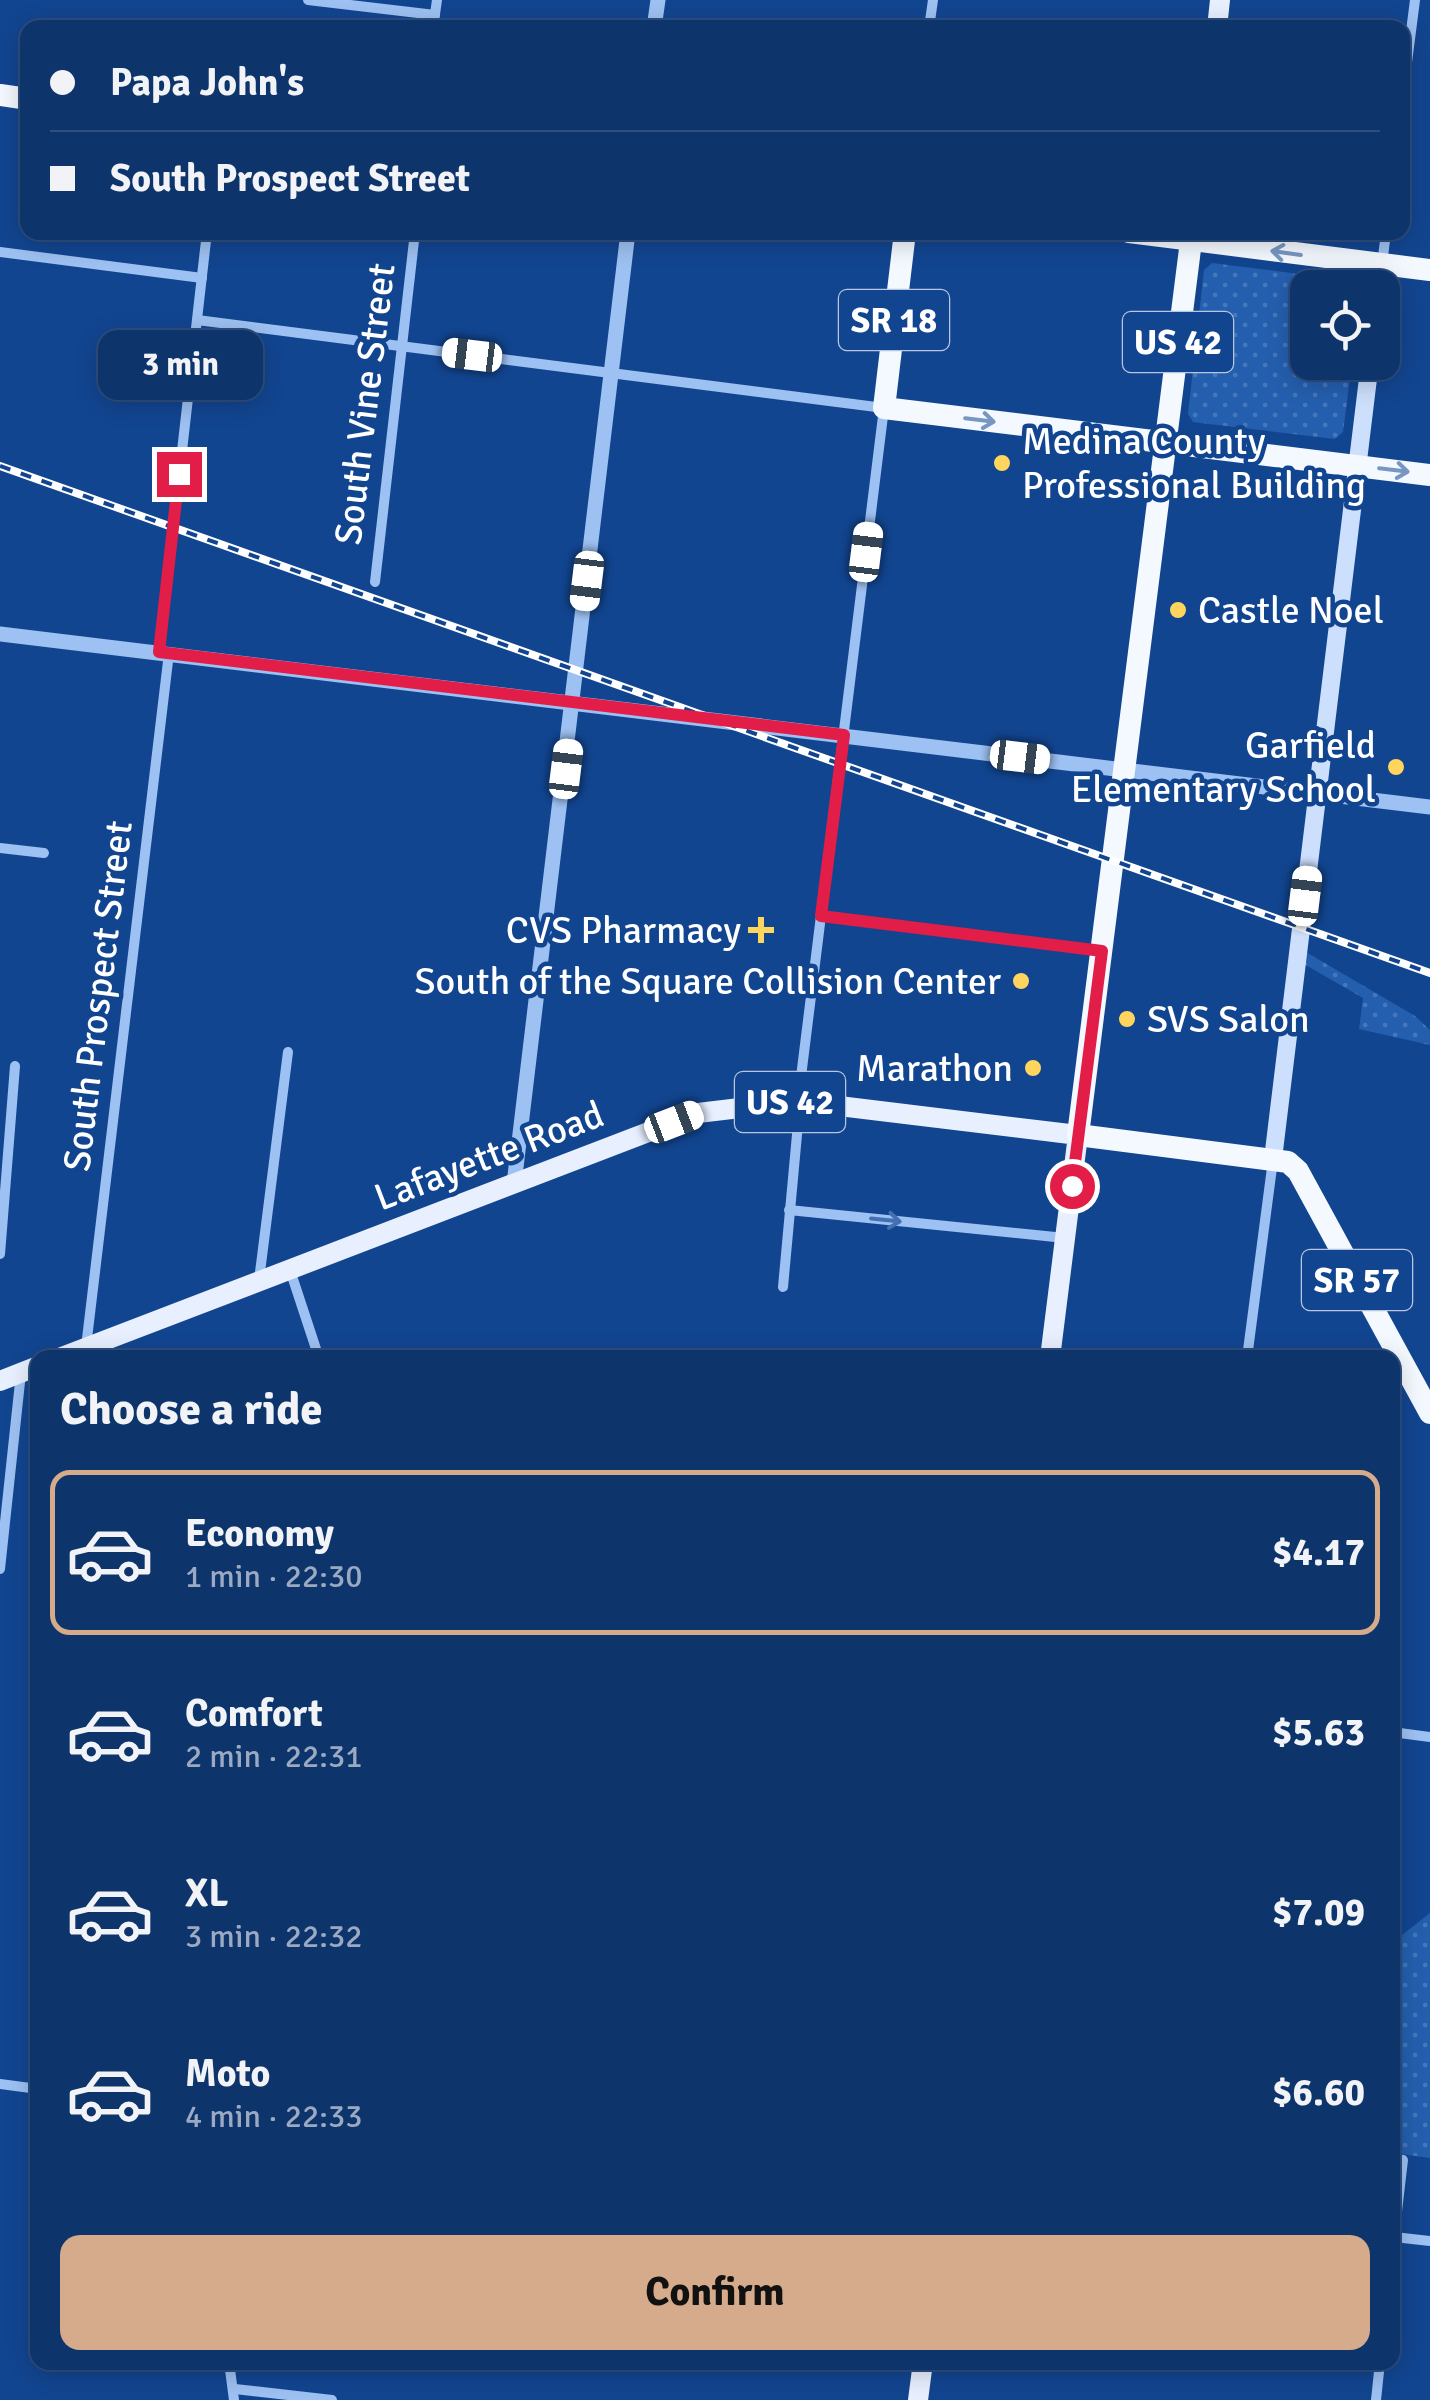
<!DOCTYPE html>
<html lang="en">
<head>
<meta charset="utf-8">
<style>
	body { margin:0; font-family:Signika,sans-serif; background:#1c3f74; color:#f1f3f6; height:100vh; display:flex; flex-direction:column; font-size:38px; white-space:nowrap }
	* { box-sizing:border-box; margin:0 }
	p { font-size:32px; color:#9baac2 }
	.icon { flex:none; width:55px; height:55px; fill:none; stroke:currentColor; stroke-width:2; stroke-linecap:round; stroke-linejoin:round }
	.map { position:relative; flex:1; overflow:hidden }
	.drawer { position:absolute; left:30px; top:1350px; width:1370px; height:1020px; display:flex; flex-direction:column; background:#0e346c; border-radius:20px; box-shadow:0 5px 25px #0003,0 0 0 2px #2e4f7f }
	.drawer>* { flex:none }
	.banner { position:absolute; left:20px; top:20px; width:1390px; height:220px; border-radius:20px; box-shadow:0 5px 25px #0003,0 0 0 2px #2e4f7f; display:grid; align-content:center; height:220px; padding:0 30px; background:#0e346c }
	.fabs { position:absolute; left:1290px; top:270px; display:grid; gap:20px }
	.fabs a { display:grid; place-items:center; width:110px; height:110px; border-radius:20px; background:#0e346c; box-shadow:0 5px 25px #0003,0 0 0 2px #2e4f7f; font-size:50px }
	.end { position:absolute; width:45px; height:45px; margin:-22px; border:12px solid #e11d48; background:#fff; box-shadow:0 0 0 5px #fff }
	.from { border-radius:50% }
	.bubble { position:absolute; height:70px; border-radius:20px; background:#0e346c; box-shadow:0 5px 25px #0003,0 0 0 2px #2e4f7f; font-size:32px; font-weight:800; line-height:70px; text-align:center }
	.car { position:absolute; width:30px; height:60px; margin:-30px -15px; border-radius:12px; box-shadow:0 0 8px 2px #0007; background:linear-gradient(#fff 24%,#345 0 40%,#fff 0 76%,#345 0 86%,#fff 0) }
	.banner b { display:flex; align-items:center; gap:35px; height:95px; font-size:38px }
	.banner b+b { border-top:2px solid #2e4f7f }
	.banner i { width:25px; height:25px; background:#f1f3f6 }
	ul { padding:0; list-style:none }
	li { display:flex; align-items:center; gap:30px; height:165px; margin:0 20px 15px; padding:0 10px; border:5px solid transparent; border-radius:20px }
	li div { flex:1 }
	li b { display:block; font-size:38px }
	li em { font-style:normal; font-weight:800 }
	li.on { border-color:#d6ab8b }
	li>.icon { width:90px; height:90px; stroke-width:1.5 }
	h2 { padding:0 30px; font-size:45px; line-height:120px }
	.action { display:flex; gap:20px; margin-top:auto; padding:20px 30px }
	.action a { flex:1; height:115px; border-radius:20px; background:#d6ab8b; color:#111; font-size:40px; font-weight:800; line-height:115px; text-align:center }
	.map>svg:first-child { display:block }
	.grass { fill:url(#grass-dots) }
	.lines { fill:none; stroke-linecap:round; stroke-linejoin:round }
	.minor { stroke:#9dc1f2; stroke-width:10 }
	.tertiary { stroke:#9dc1f2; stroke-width:15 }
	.secondary { stroke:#ccdffc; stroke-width:18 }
	.primary { stroke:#e8f0ff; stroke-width:20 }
	.trunk { stroke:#f4f8ff; stroke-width:22 }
	.rail-casing { stroke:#fff; stroke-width:8 }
	.rail { stroke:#124590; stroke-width:4; stroke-dasharray:11; stroke-linecap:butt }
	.oneway { stroke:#7896c2 }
	.oneway2 { stroke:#4370b2 }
	.route { stroke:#e11d48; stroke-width:12 }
	.poi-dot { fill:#ffd55e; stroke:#124590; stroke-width:4 }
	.labels { text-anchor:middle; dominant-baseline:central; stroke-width:9; stroke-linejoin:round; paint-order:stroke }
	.shield { fill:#124590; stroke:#b8c7de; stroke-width:2.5 }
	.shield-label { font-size:35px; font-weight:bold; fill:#fff }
	.street-label { font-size:38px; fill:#fff; stroke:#124590 }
	.poi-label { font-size:38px; fill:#fff; stroke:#124590; text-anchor:end }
</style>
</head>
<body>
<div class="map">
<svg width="1430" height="2400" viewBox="0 0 1430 2400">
	<defs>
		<pattern id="grass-dots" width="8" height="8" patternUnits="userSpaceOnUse" patternTransform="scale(2.5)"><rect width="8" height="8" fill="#245faf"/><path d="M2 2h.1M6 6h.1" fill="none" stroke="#4577bb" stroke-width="1.8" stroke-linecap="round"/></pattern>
	</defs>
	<rect width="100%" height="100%" fill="#124590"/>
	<g class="grass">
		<polygon points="1212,263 1354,281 1359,287 1308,288 1308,362 1352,363 1343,432 1335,439 1193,422 1188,414 1204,270"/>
		<polygon points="1299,948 1415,1016 1430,1030 1430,1045 1359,1029 1363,998 1297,960"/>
		<polygon points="1430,1913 1430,2158 1393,2153 1392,1943"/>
	</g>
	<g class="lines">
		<g class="minor">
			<polyline points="308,0 435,15"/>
			<polyline points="433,28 437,0"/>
			<polyline points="929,28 933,0"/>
			<polyline points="1402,101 1415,0"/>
			<polyline points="0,252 202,278"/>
			<polyline points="1382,265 1386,232"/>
			<polyline points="197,320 884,408 798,1101"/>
			<polyline points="375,582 415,232"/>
			<polyline points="159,652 207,232"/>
			<polyline points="0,848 44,853"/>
			<polyline points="821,916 1102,951"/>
			<polyline points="789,1210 1065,1238"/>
			<polyline points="0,1254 15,1066"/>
			<polyline points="290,1270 319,1358"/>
			<polyline points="259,1280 288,1052"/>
			<polyline points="783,1287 800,1102"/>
			<polyline points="86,1347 169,653"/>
			<polyline points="1247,1358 1273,1160"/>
			<polyline points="0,1569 21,1373"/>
			<polyline points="1392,1732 1430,1737"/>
			<polyline points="0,2084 38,2089"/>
			<polyline points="1394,2237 1430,2241"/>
			<polyline points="1392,2254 1403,2160"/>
			<polyline points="229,2362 234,2400"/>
			<polyline points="235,2389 332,2400"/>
			<polyline points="1376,2400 1380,2362"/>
		</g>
		<g class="tertiary">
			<polyline points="654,28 658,0"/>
			<polyline points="0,634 1430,807"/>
			<polyline points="514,1184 628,232"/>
		</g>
		<g class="secondary">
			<polyline points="1379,288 1382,265"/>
			<polyline points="1273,1159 1370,362"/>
		</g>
		<g class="primary">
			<polyline points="1217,28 1220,0"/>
			<polyline points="59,1358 698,1113 798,1101 1078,1135 1050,1358"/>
			<polyline points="0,1381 38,1366"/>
			<polyline points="918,2400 923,2362"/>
		</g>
		<g class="trunk">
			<polyline points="0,95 28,99"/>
			<polyline points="905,232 884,408 1430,475"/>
			<polyline points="1129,232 1430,270"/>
			<polyline points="1191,241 1078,1135 1288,1162 1298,1171 1430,1413"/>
		</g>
		<g class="rail-casing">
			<polyline id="rail" points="0,466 1430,973"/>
		</g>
		<use href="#rail" class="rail"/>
	</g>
	<defs><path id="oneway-shaft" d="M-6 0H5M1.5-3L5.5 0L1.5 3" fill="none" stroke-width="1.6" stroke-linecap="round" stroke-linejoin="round" transform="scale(2.5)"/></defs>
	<g class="oneway">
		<use href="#oneway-shaft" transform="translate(1286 253) rotate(-172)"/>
		<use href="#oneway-shaft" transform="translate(980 420) rotate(7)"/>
		<use href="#oneway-shaft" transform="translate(1394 470) rotate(7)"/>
	</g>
	<use class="oneway2" href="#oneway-shaft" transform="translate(886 1220) rotate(6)"/>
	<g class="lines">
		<polyline class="route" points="179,474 159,652 844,735 821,916 1102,951 1072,1186"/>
	</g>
	<g class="poi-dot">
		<circle cx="1002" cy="463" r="10"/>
		<circle cx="1178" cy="610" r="10"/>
		<circle cx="1396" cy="767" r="10"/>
		<path d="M756 915h10v10h10v10h-10v10h-10v-10h-10v-10h10z"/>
		<circle cx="1021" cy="981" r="10"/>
		<circle cx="1127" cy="1019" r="10"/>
		<circle cx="1033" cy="1068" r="10"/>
	</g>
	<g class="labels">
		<g class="shield">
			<rect x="839" y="290" width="110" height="60" rx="8"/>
			<rect x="1123" y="312" width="110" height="60" rx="8"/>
			<rect x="735" y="1072" width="110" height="60" rx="8"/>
			<rect x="1302" y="1250" width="110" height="60" rx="8"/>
		</g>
		<g class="shield-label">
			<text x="894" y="320">SR 18</text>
			<text x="1178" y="342">US 42</text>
			<text x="790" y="1102">US 42</text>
			<text x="1357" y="1280">SR 57</text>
		</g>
		<g class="street-label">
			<text transform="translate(365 404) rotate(-83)">South Vine Street</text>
			<text transform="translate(98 996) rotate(-83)">South Prospect Street</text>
			<text transform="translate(489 1156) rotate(-21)">Lafayette Road</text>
		</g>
		<g class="poi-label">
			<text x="1022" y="441" text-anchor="start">Medina County<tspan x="1022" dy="44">Professional Building</tspan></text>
			<text x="1198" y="610" text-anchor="start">Castle Noel</text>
			<text x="1376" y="745">Garfield<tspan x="1376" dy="44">Elementary School</tspan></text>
			<text x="741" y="930">CVS Pharmacy</text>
			<text x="1001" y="981">South of the Square Collision Center</text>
			<text x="1147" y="1019" text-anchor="start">SVS Salon</text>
			<text x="1013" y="1068">Marathon</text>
		</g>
	</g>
</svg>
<div class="fabs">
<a><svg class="icon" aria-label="locate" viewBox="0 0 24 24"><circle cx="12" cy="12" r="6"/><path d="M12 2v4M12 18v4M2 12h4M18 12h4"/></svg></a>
</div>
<i class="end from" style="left:1072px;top:1186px"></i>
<i class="end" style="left:179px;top:474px"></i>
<div class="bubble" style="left:98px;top:330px;width:165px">3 min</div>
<i class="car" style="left:472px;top:355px;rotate:277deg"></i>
<i class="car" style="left:866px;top:552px;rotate:7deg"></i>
<i class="car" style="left:587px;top:581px;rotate:187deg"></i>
<i class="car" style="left:1020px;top:757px;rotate:97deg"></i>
<i class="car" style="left:566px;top:769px;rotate:7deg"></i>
<i class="car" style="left:1305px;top:896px;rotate:7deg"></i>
<i class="car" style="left:674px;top:1122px;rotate:69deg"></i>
<div class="banner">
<b><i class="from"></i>Papa John's</b>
<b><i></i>South Prospect Street</b>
</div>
<section class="drawer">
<h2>Choose a ride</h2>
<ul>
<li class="on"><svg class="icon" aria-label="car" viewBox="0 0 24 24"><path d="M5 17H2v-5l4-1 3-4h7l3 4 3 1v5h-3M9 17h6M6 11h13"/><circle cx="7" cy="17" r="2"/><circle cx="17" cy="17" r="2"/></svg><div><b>Economy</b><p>1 min · 22:30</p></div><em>$4.17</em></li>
<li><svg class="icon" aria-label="car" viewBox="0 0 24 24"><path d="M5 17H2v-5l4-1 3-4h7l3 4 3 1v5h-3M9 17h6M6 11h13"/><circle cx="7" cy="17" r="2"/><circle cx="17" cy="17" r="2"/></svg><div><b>Comfort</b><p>2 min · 22:31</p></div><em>$5.63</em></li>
<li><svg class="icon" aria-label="car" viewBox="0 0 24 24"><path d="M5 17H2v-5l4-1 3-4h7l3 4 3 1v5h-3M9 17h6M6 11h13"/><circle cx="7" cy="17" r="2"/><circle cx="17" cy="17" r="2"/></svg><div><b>XL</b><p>3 min · 22:32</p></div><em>$7.09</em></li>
<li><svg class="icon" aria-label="car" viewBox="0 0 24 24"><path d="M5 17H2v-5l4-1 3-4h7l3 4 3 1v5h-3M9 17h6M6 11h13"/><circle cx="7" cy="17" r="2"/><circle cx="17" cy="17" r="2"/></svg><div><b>Moto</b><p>4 min · 22:33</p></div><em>$6.60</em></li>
</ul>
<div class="action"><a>Confirm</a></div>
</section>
</div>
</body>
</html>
